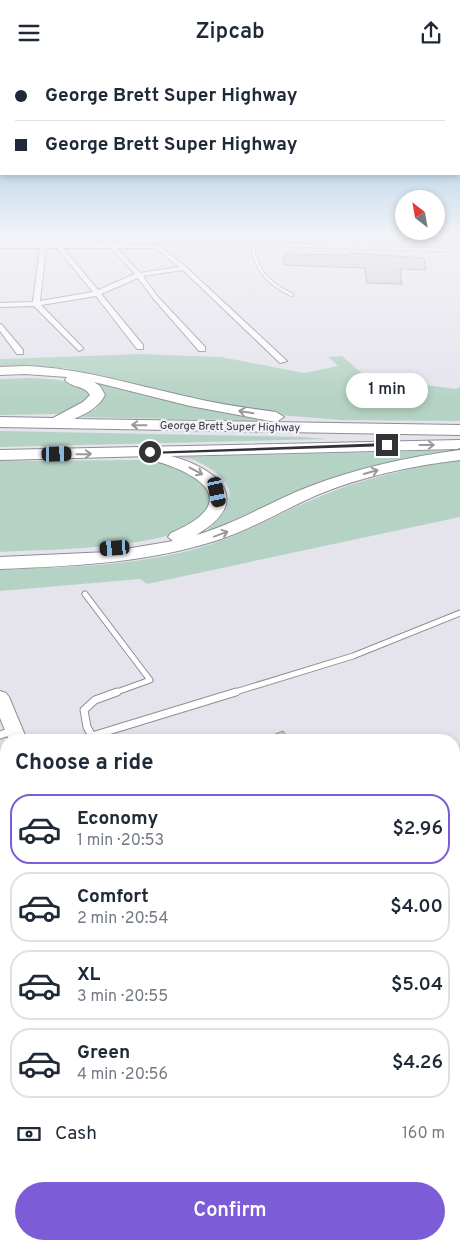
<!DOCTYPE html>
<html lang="en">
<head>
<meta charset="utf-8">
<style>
	body { margin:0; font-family:Overpass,sans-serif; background:#f2f2f3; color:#1f2937; height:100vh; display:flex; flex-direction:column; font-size:19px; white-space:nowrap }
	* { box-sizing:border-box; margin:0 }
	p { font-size:16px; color:#747a83 }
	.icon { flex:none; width:28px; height:28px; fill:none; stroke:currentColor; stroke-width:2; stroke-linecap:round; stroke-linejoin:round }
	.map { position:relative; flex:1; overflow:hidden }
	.drawer { position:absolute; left:0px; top:669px; width:460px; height:516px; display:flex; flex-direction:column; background:#fff; border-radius:20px 20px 0 0; box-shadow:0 2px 8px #0003 }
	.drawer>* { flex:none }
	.banner { position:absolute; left:0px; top:0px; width:460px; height:110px; box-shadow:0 2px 8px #0003; display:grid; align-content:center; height:110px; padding:0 15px; background:#fff }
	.needle { width:32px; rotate:329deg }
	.buttons { position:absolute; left:395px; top:125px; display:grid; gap:10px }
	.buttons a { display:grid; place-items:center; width:50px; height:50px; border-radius:50%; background:#fff; box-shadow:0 2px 8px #0003; font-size:25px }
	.end { position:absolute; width:22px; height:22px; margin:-11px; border:6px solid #333336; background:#fff; box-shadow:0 0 0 2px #fff }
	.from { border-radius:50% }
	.bubble { position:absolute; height:35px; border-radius:18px; background:#fff; box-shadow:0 2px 8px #0003; font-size:16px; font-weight:600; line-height:35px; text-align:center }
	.car { position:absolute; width:15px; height:30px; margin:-15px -8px; border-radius:6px; box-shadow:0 0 4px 1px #0007; background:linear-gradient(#222 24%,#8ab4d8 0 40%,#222 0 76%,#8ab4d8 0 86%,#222 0) }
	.banner b { display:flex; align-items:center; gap:18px; height:48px; font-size:19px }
	.banner b+b { border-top:1px solid #e0e1e3 }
	.banner i { width:12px; height:12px; background:#1f2937 }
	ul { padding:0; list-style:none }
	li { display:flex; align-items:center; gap:15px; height:70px; margin:0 10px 8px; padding:0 5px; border:2px solid #e0e1e3; border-radius:20px }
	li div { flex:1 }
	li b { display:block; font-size:19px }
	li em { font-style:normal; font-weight:600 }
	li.current { border-color:#7d5dd7 }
	li>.icon { width:45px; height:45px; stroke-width:1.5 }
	h2 { padding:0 15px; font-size:22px; line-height:60px }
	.pay { display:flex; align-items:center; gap:12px; height:55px; padding:0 15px; font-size:19px }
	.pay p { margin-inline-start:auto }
	.cta { display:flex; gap:10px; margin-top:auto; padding:10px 15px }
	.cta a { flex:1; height:58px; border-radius:30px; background:#7d5dd7; color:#fff; font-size:20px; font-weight:600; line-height:58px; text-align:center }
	header { display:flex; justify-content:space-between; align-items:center; height:65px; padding:0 15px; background:#fff; font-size:22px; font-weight:600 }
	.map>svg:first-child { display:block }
	.green { fill:#b5d3c4 }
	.building { fill:#d5cac9; stroke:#958a89 }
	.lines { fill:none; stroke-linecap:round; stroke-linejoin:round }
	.service-far3-casing { stroke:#8f8e97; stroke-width:4.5 }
	.service-far2-casing { stroke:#8f8e97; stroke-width:7 }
	.service-far1-casing { stroke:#8f8e97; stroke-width:9 }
	.service-casing { stroke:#8f8e97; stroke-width:11 }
	.minor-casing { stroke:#8f8e97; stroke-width:2 }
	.secondary-casing { stroke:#8f8e97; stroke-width:2 }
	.primary-casing { stroke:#8f8e97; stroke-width:1 }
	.motorway-casing { stroke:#8f8e97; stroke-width:2 }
	.service-far3 { stroke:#fff; stroke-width:3 }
	.service-far2 { stroke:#fff; stroke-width:5 }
	.service-far1 { stroke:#fff; stroke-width:7 }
	.service { stroke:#fff; stroke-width:9 }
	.minor { fill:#fff; fill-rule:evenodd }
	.secondary { fill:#fff; fill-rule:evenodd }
	.primary { fill:#fff; fill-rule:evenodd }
	.motorway { fill:#fff; fill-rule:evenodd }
	.rail-casing { stroke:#636367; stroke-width:8 }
	.rail { stroke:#f2f1fb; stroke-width:5.5; stroke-dasharray:17; stroke-linecap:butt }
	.oneway { stroke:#99999a }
	.route { fill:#333336 }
	.labels { text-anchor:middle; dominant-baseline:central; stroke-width:4.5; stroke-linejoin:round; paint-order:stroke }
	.far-street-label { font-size:11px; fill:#333336; stroke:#f2f1fb }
</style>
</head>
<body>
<header><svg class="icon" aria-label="menu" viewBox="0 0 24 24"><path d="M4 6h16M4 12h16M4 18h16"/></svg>Zipcab<svg class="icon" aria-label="share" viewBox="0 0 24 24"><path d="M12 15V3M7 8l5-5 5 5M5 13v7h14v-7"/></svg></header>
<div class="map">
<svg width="460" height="1184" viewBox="0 0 460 1184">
	<rect width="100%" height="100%" fill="#e5e4ed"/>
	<g class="green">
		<polygon points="140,289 221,292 304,308 338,301 328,292 342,291 364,310 371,313 456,324 460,322 460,356 341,355 279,350 191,334 66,303 0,303 0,294 3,294"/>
		<path d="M30,313c20,1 45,1 59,16l1,4 -22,14 -11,2 -57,1v-36z"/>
		<polygon points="88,315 193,342 268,356 76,352 96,344 104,332"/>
		<polygon points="0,366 302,372 327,374 0,382"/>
		<path d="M460,385l-110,22 -37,13 -104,46 -1,-2c35,-30 26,-51 -14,-69 -5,-2 -10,-1 -15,-3z"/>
		<path d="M460,394v58l-313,67 -7,-5 -140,12v-22c22,-4 42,0 64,-2 45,-2 92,-7 135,-19 41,-12 76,-33 115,-49 47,-21 96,-30 146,-40z"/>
		<path d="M143,395l20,2 27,9 23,23c-2,6 -3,13 -6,18 -22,39 -164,37 -207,40v-91z"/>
		<rect x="454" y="810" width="6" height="59"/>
		<polygon points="0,1138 6,1159 6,1179 12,1179 13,1184 0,1184"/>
	</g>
	<g class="building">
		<polygon points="349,188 424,193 426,205 400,204 402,219 367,218 365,203 283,200 284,189 349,190"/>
		<polygon points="283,666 290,675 261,675"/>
		<polygon points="459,1143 460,1184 383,1184 393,1179 454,1179 454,1146"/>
	</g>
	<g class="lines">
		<g class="service-far3-casing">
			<g id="service-far3">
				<path d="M252,170c0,31 13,47 40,60"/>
				<polyline points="364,170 365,183"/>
				<polyline points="251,179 449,185"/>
			</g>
		</g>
		<g class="service-far2-casing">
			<g id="service-far2">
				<polyline points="85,529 150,615 114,628"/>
				<polyline points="232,628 353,591 460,548"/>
			</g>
		</g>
		<g class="service-far1-casing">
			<g id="service-far1">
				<polyline points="0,670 12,666"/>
				<polyline points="92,671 236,627"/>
				<polyline points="81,675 92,671 87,662 84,645 95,635 117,627"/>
				<polyline points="0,824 6,816"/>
				<polyline points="0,869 2,872"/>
			</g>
		</g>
		<g class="service-casing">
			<g id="service">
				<polyline points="1,871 6,880"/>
				<polyline points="454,1086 460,1083"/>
			</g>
		</g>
		<g class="minor-casing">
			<g id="minor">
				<path d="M100,170h6l8,9 44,1 28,22 101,94 -7,2 -97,-93 -40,6 14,20 48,51v4h-6l-46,-53 -15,-20 -37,16 42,51v4h-6l-41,-53 -55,9 41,42 1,2 -4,2 -45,-45 -34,1v-4l33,-1 7,-54h-40v-4h107zM46,183h11l36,44 -53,9zM63,183h48l24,26 -37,16zM117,183h38l24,19 -39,6z"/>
				<polygon points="0,259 2,260 23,285 23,289 17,289 0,266"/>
				<rect x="454" y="889" width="6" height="14"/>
			</g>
		</g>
		<g class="secondary-casing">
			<g id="secondary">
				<polygon points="0,626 6,628 9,632 27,675 9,675 0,653"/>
				<polygon points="211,1179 239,1179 241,1184 213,1184"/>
			</g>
		</g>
		<g class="primary-casing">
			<polygon id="primary" points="421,170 460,170 460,174 425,173"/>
		</g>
		<g class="motorway-casing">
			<g id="motorway">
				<path d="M25,301c56,2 109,19 164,31 29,7 58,11 87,15l8,5 -8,5 -86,-16 -96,-24 6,4 5,9c-7,13 -18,18 -31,24l386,6v10l-460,-8v-10l53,1 30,-16 7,-7c-6,-10 -18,-7 -25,-15l2,-3 -42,-3 -25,1v-8z"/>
				<path d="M460,375v8l-3,1 -286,7c48,13 84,45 25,79 39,-11 74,-33 112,-48 49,-19 100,-30 152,-37v10c-49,6 -97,16 -143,35 -32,14 -63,33 -96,44 -72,24 -146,27 -221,30v-12l108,-5 65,-11 -5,-4 3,-4c70,-30 34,-58 -19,-73l-2,-4 -150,4v-10z"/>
			</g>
		</g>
		<use href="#service-far3" class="service-far3"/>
		<use href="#service-far2" class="service-far2"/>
		<use href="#service-far1" class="service-far1"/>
		<use href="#service" class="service"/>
		<use href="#minor" class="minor"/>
		<use href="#secondary" class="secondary"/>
		<use href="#primary" class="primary"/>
		<use href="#motorway" class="motorway"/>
		<g class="rail-casing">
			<g id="rail">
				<polyline points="0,1022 6,1036"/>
				<polyline points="66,1179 68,1184"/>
			</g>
		</g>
		<use href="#rail" class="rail"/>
	</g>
	<defs><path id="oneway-shaft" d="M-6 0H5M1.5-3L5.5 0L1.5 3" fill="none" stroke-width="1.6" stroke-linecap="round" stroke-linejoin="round" transform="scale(1.25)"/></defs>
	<g class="oneway">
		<use href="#oneway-shaft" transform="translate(246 347) rotate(-170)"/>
		<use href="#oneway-shaft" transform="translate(139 360) rotate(-179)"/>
		<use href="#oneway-shaft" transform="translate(427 380)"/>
		<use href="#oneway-shaft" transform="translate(84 389) rotate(-1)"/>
		<use href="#oneway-shaft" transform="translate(196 406) rotate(28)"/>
		<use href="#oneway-shaft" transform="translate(371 407) rotate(-16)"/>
		<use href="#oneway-shaft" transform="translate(221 469) rotate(-20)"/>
	</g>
	<linearGradient id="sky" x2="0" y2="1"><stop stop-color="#80b6d8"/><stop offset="0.51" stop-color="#f3f3f7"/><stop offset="1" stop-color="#f3f3f7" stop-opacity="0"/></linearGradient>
	<rect width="460" height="336" fill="url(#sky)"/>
	<polygon class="route" points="387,378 389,381 150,389 147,387"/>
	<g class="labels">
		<g class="far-street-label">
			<text transform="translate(230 362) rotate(1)">George Brett Super Highway</text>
		</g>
	</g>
</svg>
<div class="buttons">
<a><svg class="needle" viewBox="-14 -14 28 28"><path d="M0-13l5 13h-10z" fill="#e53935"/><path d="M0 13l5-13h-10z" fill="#747a83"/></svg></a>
</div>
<i class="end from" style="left:150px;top:387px"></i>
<i class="end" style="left:387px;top:380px"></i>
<div class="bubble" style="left:346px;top:308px;width:82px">1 min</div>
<i class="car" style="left:57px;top:389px;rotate:89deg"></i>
<i class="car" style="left:217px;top:427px;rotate:168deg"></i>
<i class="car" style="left:115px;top:483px;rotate:266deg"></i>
<div class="banner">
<b><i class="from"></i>George Brett Super Highway</b>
<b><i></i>George Brett Super Highway</b>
</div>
<section class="drawer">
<h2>Choose a ride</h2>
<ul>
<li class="current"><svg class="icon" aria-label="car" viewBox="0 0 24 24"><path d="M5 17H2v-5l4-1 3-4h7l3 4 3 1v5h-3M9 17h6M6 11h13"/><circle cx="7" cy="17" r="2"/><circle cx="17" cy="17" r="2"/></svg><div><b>Economy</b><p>1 min · 20:53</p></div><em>$2.96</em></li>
<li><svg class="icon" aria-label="car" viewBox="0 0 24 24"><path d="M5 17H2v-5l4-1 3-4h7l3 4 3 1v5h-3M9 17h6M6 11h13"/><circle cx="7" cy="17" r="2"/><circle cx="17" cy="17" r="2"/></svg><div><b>Comfort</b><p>2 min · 20:54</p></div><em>$4.00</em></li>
<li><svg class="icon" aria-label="car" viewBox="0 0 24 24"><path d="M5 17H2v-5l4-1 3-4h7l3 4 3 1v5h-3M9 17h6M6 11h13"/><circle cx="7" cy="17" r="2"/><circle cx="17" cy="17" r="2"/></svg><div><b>XL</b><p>3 min · 20:55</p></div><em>$5.04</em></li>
<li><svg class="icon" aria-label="car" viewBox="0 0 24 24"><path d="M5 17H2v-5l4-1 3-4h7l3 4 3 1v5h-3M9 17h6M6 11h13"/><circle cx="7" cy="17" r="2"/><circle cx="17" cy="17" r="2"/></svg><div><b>Green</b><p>4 min · 20:56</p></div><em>$4.26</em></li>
</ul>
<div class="pay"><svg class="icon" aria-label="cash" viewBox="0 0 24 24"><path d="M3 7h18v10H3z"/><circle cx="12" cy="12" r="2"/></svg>Cash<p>160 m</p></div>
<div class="cta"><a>Confirm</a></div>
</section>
</div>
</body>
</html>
